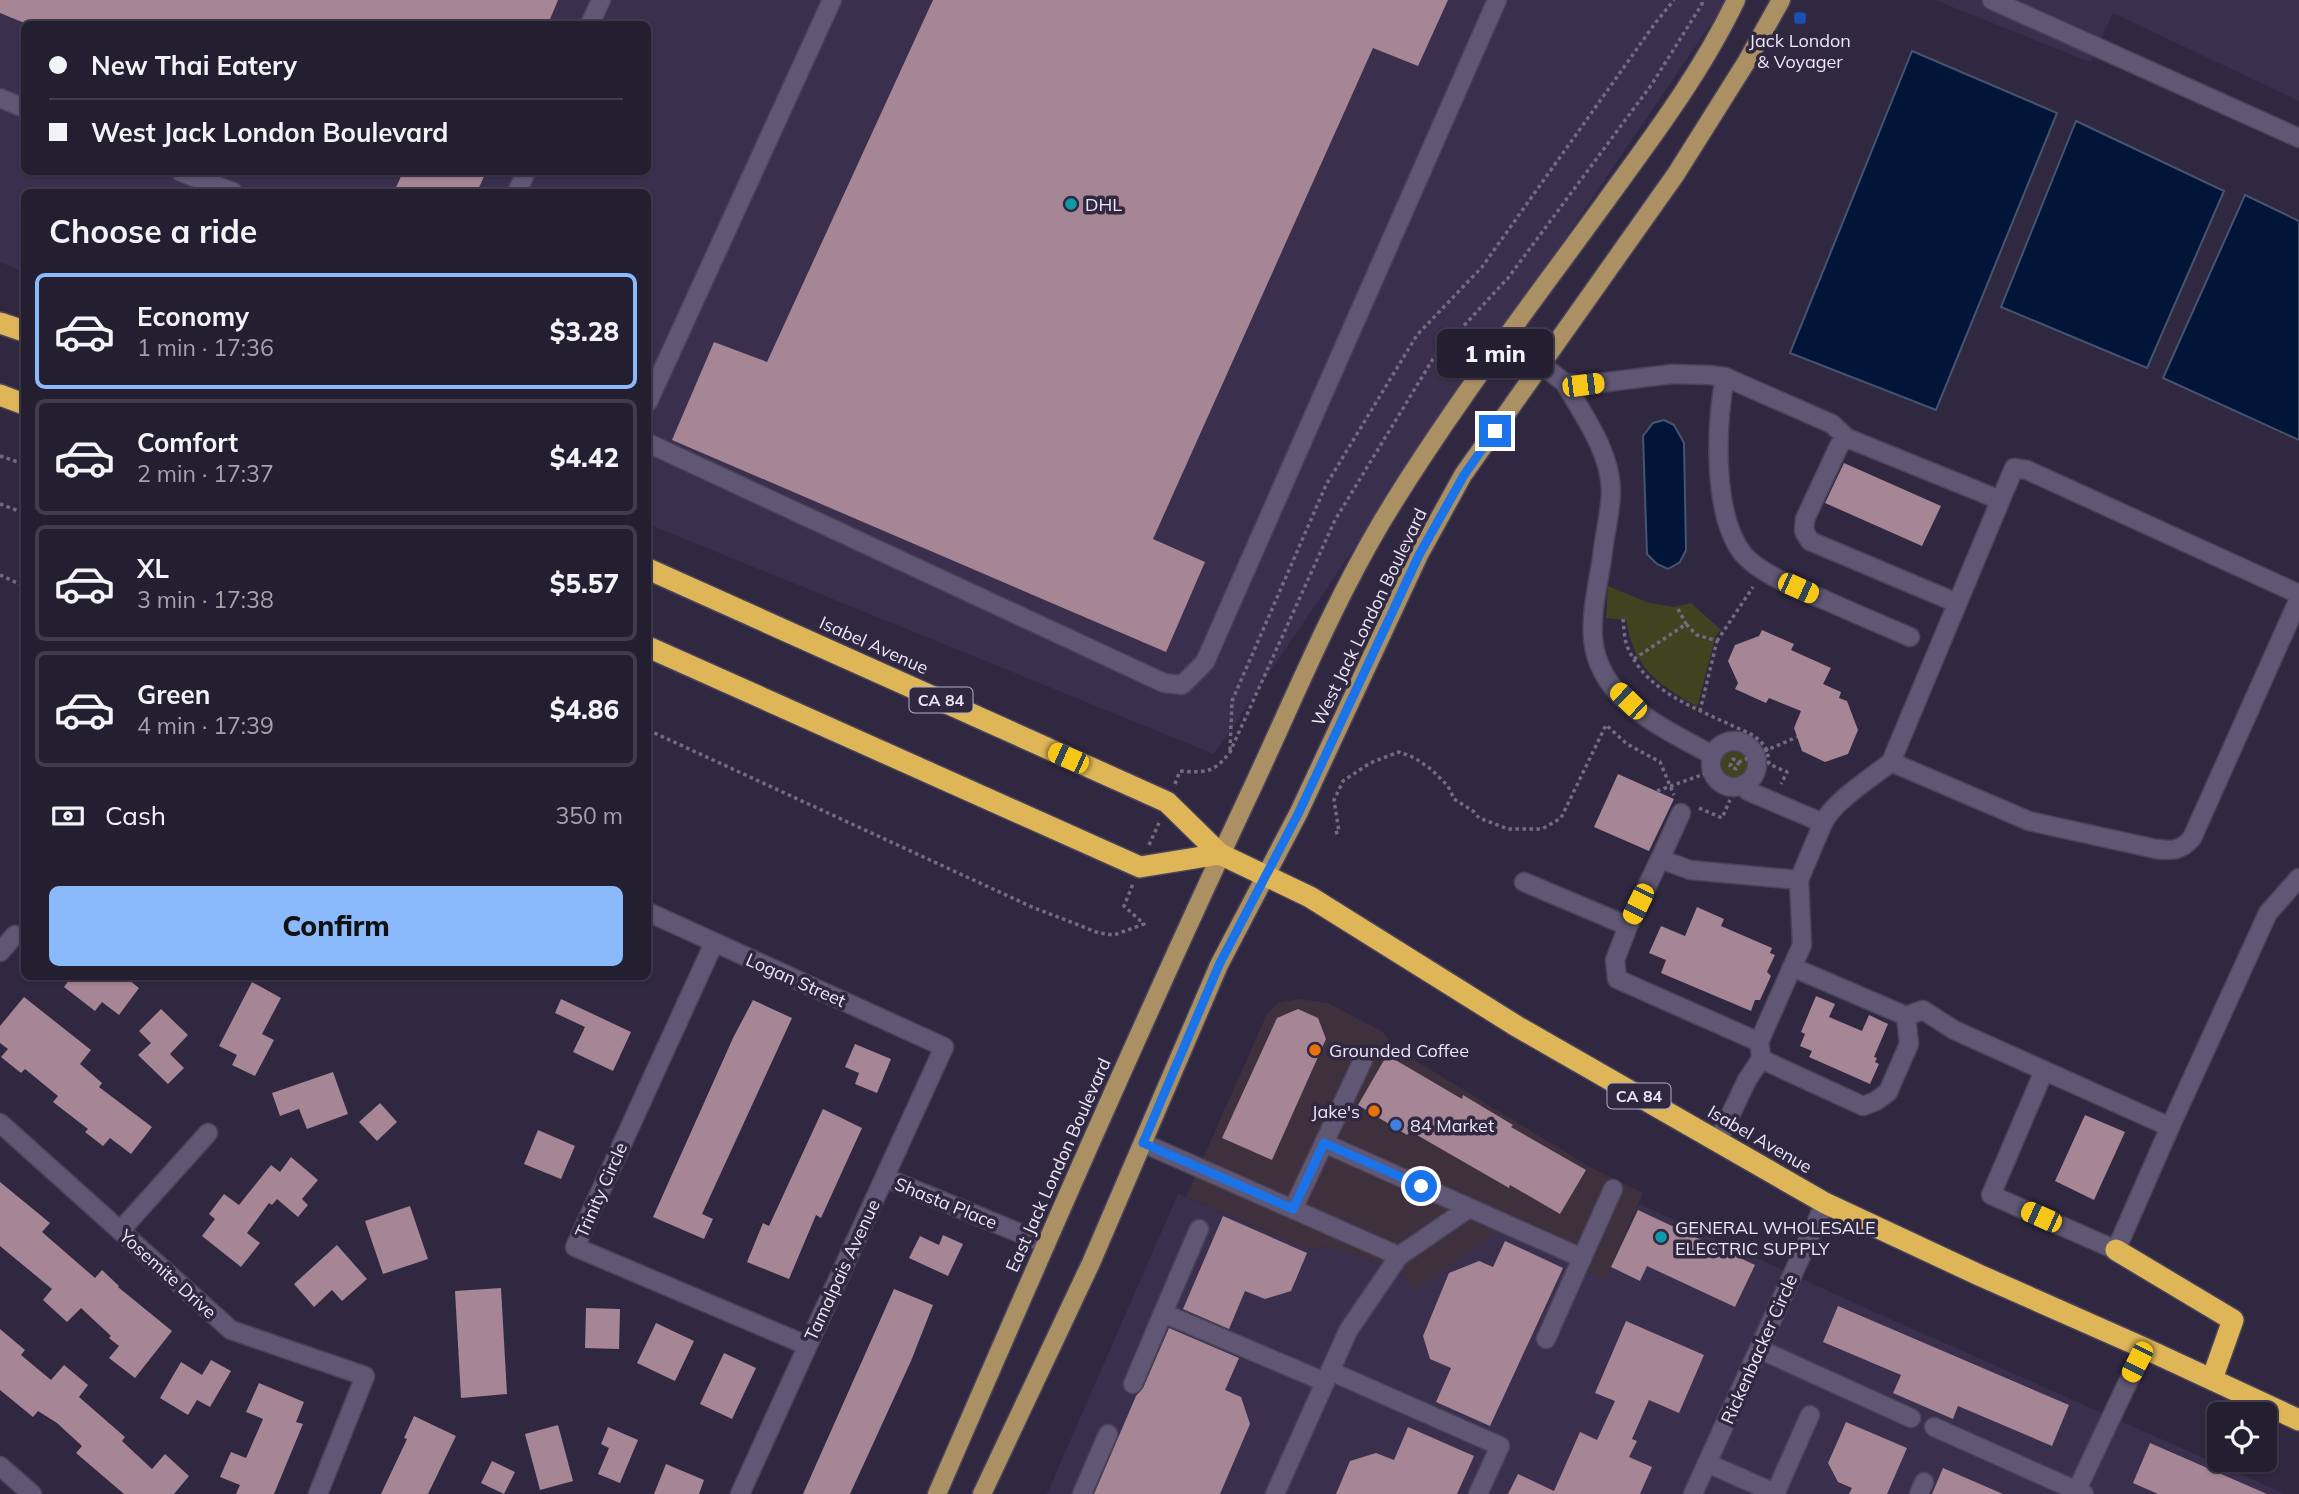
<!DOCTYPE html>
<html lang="en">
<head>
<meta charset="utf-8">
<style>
	body { margin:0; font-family:Mulish,sans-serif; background:#2c2739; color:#f1f3f6; height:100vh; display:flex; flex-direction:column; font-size:26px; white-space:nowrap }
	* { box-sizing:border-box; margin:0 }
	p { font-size:23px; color:#a3a2ab }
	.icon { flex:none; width:38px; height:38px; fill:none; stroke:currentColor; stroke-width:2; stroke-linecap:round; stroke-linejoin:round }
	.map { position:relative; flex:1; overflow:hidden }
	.panel { position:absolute; left:21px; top:189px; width:630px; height:791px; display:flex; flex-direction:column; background:#241e31; border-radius:10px; box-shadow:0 2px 5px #0004,0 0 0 2px #413c4d }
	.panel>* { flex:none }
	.hud { position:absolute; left:21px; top:21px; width:630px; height:154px; border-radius:10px; box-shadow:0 2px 5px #0004,0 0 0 2px #413c4d; display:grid; align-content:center; height:154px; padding:0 28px; background:#241e31 }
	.buttons { position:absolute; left:2207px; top:1402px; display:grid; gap:14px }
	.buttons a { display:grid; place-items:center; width:70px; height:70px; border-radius:10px; background:#241e31; box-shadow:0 2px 5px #0004,0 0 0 2px #413c4d; font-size:35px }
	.end { position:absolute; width:32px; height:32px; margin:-16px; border:9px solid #1a73e8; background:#fff; box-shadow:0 0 0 4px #fff }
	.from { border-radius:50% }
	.bubble { position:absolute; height:49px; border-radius:10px; background:#241e31; box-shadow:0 2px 5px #0004,0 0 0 2px #413c4d; font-size:23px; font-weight:800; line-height:49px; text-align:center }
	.car { position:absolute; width:21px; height:42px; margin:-21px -10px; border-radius:9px; box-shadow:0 0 5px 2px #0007; background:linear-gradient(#f5c518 24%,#345 0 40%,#f5c518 0 76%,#345 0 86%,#f5c518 0) }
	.hud b { display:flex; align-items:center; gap:24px; height:66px; font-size:26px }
	.hud b+b { border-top:2px solid #413c4d }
	.hud i { width:18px; height:18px; background:#f1f3f6 }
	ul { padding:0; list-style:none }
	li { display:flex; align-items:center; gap:21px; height:116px; margin:0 14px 10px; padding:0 14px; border:4px solid #413c4d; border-radius:10px }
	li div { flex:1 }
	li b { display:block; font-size:26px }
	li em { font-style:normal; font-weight:800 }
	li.on { border-color:#8abafc }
	li>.icon { width:63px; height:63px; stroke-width:1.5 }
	h2 { padding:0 28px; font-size:32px; line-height:84px }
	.pay { display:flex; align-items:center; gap:18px; height:77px; padding:0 28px; font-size:26px }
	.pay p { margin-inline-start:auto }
	.primary-button { display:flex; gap:14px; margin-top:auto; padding:14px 28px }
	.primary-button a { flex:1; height:80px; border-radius:10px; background:#8abafc; color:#111; font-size:28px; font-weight:800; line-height:80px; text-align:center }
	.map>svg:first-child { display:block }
	.commercial { fill:#3e303d }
	.built { fill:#3a304e; fill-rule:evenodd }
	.green { fill:#404320 }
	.water { fill:#001537; stroke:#465470; stroke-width:2 }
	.building { fill:#a68594 }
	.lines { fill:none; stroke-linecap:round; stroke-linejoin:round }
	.minor-casing { stroke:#4a4359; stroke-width:21 }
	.major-casing { stroke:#4a4359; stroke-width:21 }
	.highway-casing { stroke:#4a4359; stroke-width:24 }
	.path { stroke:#726c82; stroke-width:3.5; stroke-dasharray:3.5 3.5; stroke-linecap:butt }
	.minor { stroke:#5f5773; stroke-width:18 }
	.major { stroke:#ab9063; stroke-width:18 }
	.highway { stroke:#deb658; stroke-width:21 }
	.route { stroke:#1a73e8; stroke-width:9 }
	.transit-dot { fill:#1a4fb4; stroke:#302841; stroke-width:2.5 }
	.culture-dot { fill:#0f9aa8; stroke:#302841; stroke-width:2.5 }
	.food-dot { fill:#e8710a; stroke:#302841; stroke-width:2.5 }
	.shop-dot { fill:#3f7fe0; stroke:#302841; stroke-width:2.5 }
	.labels { text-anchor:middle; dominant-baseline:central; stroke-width:7; stroke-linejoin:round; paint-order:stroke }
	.shield { fill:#302841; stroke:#b2adc0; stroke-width:2 }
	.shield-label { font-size:16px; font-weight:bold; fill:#eae6f6 }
	.poi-label { font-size:18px; fill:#eae6f6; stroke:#302841; text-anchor:start }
	.street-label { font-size:18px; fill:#eae6f6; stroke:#302841 }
</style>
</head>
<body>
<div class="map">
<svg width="2299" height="1494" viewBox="0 0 2299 1494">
	<rect width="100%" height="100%" fill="#302841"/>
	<polygon class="commercial" points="1299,999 1328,1003 1383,1032 1395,1048 1588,1166 1643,1193 1605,1280 1500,1229 1416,1291 1403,1276 1359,1256 1330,1247 1310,1249 1186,1197 1267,1014 1278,1003"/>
	<g class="built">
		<path d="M0,0h1727l-513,754 -566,-230v-332h-624v80l-24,-10zM24,24h624v148h-624z"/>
		<polygon points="1935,0 2299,0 2299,101 2113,13 2090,62"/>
		<polygon points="1178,1194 1310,1249 1330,1247 1359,1256 1403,1276 1416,1291 1500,1229 1605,1280 1639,1204 1863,1307 2285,1494 1047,1494"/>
	</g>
	<g class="green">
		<path d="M1608,586l41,17 25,4 17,-4 30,27 -5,5 -19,72c-42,-26 -61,-36 -71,-87l-20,-2z"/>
		<circle cx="1735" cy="763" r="14"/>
	</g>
	<g class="water">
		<polygon points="1912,51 2057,113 1936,410 1790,353"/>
		<polygon points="2076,121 2224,191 2147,368 2001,307"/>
		<polygon points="2245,195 2299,221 2299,440 2163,378"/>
		<polygon points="1664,420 1674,425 1684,443 1686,550 1680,562 1668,569 1657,564 1647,554 1643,436 1653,423"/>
	</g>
	<g class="building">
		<polygon points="0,0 558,0 548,24 27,24 0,13"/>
		<polygon points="933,0 1448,0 1418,66 1373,48 1153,539 1205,562 1166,652 672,440 714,342 767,362"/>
		<polygon points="403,172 486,172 477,192 394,192"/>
		<polygon points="1844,463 1941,506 1922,546 1825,503"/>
		<polygon points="1762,630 1794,644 1791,650 1831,668 1823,684 1841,692 1839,698 1847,701 1858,730 1848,754 1825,762 1802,751 1794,728 1801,711 1769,698 1766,703 1735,689 1738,683 1728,661 1735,645 1759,636"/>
		<polygon points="1618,774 1674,799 1649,851 1594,827"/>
		<polygon points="1697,907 1724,919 1721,926 1772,948 1770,953 1775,955 1767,972 1771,976 1760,1000 1755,1000 1751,1011 1661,973 1666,960 1649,953 1661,926 1685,936"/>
		<polygon points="72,976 124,976 139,988 119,1015 102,1002 95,1011 64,987"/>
		<polygon points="252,982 281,998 262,1034 274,1040 255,1076 232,1065 237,1055 219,1046"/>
		<polygon points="1816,996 1835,1004 1829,1017 1862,1031 1869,1015 1888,1024 1874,1057 1877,1058 1875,1062 1879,1064 1870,1084 1809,1057 1812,1051 1800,1046 1805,1034 1801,1032"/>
		<polygon points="24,997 91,1050 80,1064 102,1083 99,1087 152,1127 131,1154 110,1138 103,1146 85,1132 88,1129 53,1102 58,1096 25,1069 21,1073 1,1057 8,1049 0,1043 0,1026"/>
		<polygon points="561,999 631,1032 613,1071 573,1052 585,1027 555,1013"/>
		<polygon points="753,1000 792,1018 702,1214 713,1219 704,1239 653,1217 733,1038"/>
		<polygon points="161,1009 188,1035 170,1054 184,1068 168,1084 138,1055 151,1043 139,1031"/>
		<polygon points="1298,1009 1318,1018 1326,1039 1272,1160 1222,1138 1277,1018"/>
		<polygon points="855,1044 891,1059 877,1093 855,1084 859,1073 845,1067"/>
		<polygon points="1387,1055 1462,1099 1463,1095 1513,1125 1511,1127 1586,1170 1560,1214 1510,1185 1509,1188 1410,1131 1407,1135 1358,1105"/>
		<polygon points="333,1072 348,1114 307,1129 299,1109 280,1116 272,1093"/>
		<polygon points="380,1103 397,1122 377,1141 359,1122"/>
		<polygon points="823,1109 862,1128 821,1218 816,1215 789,1279 747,1262 763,1223 769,1226"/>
		<polygon points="2085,1115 2125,1132 2094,1200 2055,1181"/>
		<polygon points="538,1130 575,1146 561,1179 524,1164"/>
		<polygon points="291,1157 318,1180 302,1199 308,1205 298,1217 277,1199 272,1205 269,1203 247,1233 260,1243 241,1267 202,1236 215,1219 209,1214 224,1194 239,1205 271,1165 280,1172"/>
		<polygon points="0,1182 50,1223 42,1232 95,1278 102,1270 119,1286 118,1287 172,1331 135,1378 109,1358 119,1346 109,1338 111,1336 81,1308 67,1322 43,1300 52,1289 0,1246"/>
		<polygon points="410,1206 428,1259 383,1274 365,1221"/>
		<polygon points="1638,1210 1755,1265 1735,1307 1647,1266 1640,1281 1611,1267"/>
		<polygon points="1223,1216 1307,1253 1291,1291 1265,1299 1245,1291 1229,1329 1183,1309"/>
		<polygon points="943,1235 963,1244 948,1276 909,1258 920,1236 939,1245"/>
		<polygon points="1505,1241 1563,1268 1490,1426 1436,1402 1451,1368 1430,1359 1423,1336 1449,1273 1479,1261 1493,1267"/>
		<polygon points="337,1245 367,1279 342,1301 332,1290 314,1307 294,1284"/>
		<polygon points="501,1288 507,1394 461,1398 455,1291"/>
		<polygon points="894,1289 933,1305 911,1361 850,1494 803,1494"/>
		<polygon points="1838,1306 2069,1405 2052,1446 1958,1406 1953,1419 1893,1393 1901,1375 1823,1342"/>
		<polygon points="586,1308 620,1309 619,1349 585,1348"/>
		<polygon points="1626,1321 1704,1355 1679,1413 1649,1400 1632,1439 1637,1441 1629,1457 1652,1467 1640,1494 1508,1494 1518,1474 1554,1491 1580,1432 1597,1440 1615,1401 1595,1393"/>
		<polygon points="656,1323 694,1341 675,1381 637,1363"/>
		<polygon points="1169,1328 1239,1358 1225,1390 1241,1397 1250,1424 1220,1494 1094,1494 1136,1396 1143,1388"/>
		<polygon points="0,1329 25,1350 21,1355 51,1380 64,1365 88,1385 79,1397 125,1437 122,1441 152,1469 165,1454 189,1476 174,1494 124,1494 76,1453 82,1446 57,1423 38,1411 33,1417 0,1390"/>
		<polygon points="724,1353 756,1368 732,1419 700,1404"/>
		<polygon points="211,1360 231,1371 210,1407 197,1400 188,1415 160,1398 181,1362 202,1375"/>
		<polygon points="259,1383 304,1402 296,1422 303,1424 274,1494 236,1494 240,1485 220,1477 231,1452 246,1458 263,1419 246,1412"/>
		<polygon points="414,1416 456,1436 428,1494 381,1494 407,1439 404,1438"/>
		<polygon points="1846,1422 1907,1448 1887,1494 1849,1494 1852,1488 1838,1482 1828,1463"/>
		<polygon points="558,1425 573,1481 540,1490 525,1434"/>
		<polygon points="608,1427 638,1440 620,1483 598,1474 609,1448 601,1444"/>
		<polygon points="1408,1427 1474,1456 1457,1494 1336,1494 1350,1461 1376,1453 1394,1460"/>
		<polygon points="2150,1443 2267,1494 2158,1494 2133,1483"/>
		<polygon points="492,1461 515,1472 504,1494 481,1483"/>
		<polygon points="666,1464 704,1480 699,1494 654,1494"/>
		<polygon points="1943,1468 2003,1494 1932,1494"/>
	</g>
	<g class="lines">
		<g class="minor-casing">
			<g id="minor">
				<polyline points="1992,0 2299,138"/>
				<polyline points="590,24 601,0"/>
				<polyline points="0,98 24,108"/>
				<polyline points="181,172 233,192"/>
				<polyline points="517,192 526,172"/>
				<path d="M1507,338l58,45 18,2 89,-11 37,1 16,2c-9,48 -13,137 18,177 18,21 59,36 84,47 27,12 55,24 83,36"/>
				<polyline points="1725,377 1832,424 1847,438"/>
				<path d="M1565,383c18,32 45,68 46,107 0,22 -7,46 -9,68 -4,26 -11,54 -9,80 5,63 71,90 119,117"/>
				<polyline points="648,402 832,0"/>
				<polyline points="648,443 1164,683 1182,685 1205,662 1497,0"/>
				<polyline points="1957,603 1810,541 1804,531 1805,519 1839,446 1847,438 2000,500"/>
				<circle cx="1734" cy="764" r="23"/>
				<path d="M1891,762l138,59 127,28c16,2 25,2 36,-11l107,-239"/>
				<polyline points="1744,784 1748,791 1823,823 1799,880"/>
				<path d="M1823,823c11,-22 48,-45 68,-61l123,-294 13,2 272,124"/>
				<polyline points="1660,859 1681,813"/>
				<polyline points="1524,882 1628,926 1615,960 1617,979 1759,1042 1802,945 1799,880 1690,870 1660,859 1628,926"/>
				<polyline points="648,912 944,1047 740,1494"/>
				<polyline points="714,943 575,1247 806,1345"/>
				<polyline points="0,952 15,935"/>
				<polyline points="1792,967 1906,1016 1923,1010 1954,1030 2170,1127 2116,1250 1991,1195 2044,1071"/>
				<polyline points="1761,1059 1863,1106 1876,1101 1888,1092 1909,1044 1906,1016"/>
				<polyline points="0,1123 231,1330 365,1376 318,1494"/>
				<polyline points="2170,1127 2268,913 2299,878"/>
				<polyline points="1718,1141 1747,1080 1761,1059 1760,1047"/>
				<polyline points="1143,1143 1399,1256 1348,1331 1275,1494"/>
				<polyline points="1324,1143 1582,1258 1546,1339"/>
				<polyline points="886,1178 1046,1244"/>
				<polyline points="1293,1209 1363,1060"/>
				<polyline points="120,1231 208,1133"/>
				<polyline points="1399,1256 1469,1208"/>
				<polyline points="1582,1258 1613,1189"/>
				<polyline points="1163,1313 1199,1229"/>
				<polyline points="1759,1349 1911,1418"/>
				<polyline points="1330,1371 1500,1446 1478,1494"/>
				<polyline points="1133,1384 1163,1313 1325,1382"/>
				<polyline points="1934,1427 2084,1494"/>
				<polyline points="1707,1463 1777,1494"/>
				<polyline points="0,1466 32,1494"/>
				<polyline points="1082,1494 1108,1434"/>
				<polyline points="1693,1494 1825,1203"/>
				<polyline points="1775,1494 1810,1415"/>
				<polyline points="1919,1494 1924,1482"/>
				<polyline points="2075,1494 2144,1348"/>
			</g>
		</g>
		<g class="major-casing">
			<g id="major">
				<path d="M937,1494c101,-232 202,-465 310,-695 44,-93 82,-188 134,-276 69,-115 152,-221 230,-329 46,-63 92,-125 125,-194"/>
				<polyline points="982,1494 1091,1263 1219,965 1299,812 1419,555 1463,475 1676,174 1747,61 1781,0"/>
			</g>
		</g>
		<g class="highway-casing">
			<g id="highway">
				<polyline points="0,323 24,331"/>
				<polyline points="0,395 24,404"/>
				<polyline points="648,569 1167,802 1220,854 1310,897 1518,1027 1825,1203 1979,1275 2144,1348 2299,1420"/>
				<polyline points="648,647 1140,867 1220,854"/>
				<polyline points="2116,1250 2233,1320 2212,1379"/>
			</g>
		</g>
		<g class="path">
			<polyline points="0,456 24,464"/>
			<polyline points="0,504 24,513"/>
			<polyline points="0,575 24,586"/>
			<polyline points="1678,609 1686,624"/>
			<path d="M1623,619c1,9 1,19 4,27 18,45 66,61 106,80 15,7 25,9 34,24l30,-13"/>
			<polyline points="1717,641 1753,587"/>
			<polyline points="1634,659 1686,624 1697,635 1717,641 1700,711"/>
			<polyline points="648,730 1032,907 1099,933 1114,935 1144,924 1124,906 1133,884"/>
			<polyline points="1230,750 1232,701 1326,485 1417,335 1482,267 1656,22 1674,0"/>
			<polyline points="1739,762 1736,769 1730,766 1733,759 1739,762 1767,750 1769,764 1787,772 1781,784"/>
			<path d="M1175,784l5,-13c25,2 34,2 50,-19l105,-232 98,-161 75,-81 144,-194 50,-80v-4"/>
			<polyline points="1657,791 1707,773"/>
			<polyline points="1699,808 1722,818 1730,800"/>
			<polyline points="1335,833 1339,832 1334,800 1343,781 1370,763 1399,752 1415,758 1432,770 1448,786 1454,799 1473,811 1479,818 1508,829 1542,829 1561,818 1606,725 1627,744 1660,762 1674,795"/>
			<polyline points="1149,845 1159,823"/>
		</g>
		<use href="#minor" class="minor"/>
		<use href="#major" class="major"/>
		<use href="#highway" class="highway"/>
	</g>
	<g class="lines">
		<polyline class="route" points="1421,1186 1324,1143 1293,1209 1143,1143 1219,965 1299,812 1419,555 1464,475 1495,431"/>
	</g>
	<rect class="transit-dot" x="1793" y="11" width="14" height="14" rx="3.5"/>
	<g class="culture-dot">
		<circle cx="1071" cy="204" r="7"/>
		<circle cx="1661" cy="1237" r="7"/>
	</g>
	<g class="food-dot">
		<circle cx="1315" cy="1050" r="7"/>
		<circle cx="1374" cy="1111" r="7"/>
	</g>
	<circle class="shop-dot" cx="1396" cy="1125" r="7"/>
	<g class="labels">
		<g class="shield">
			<rect x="909.5" y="687.5" width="63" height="25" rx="5"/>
			<rect x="1607.5" y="1083.5" width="63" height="25" rx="5"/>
		</g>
		<g class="shield-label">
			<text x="941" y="700">CA 84</text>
			<text x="1639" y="1096">CA 84</text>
		</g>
		<g class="poi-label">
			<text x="1800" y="40" text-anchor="middle">Jack London<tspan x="1800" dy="21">&amp; Voyager</tspan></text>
			<text x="1085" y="204">DHL</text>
			<text x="1329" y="1050">Grounded Coffee</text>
			<text x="1360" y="1111" text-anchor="end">Jake's</text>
			<text x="1410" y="1125">84 Market</text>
			<text x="1675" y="1227">GENERAL WHOLESALE<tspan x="1675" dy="21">ELECTRIC SUPPLY</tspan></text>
		</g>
		<g class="street-label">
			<text transform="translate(1369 617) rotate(-64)">West Jack London Boulevard</text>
			<text transform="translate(874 645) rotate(24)">Isabel Avenue</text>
			<text transform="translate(796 980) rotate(24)">Logan Street</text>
			<text transform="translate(1760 1139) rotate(30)">Isabel Avenue</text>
			<text transform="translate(1058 1165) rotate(-66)">East Jack London Boulevard</text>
			<text transform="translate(601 1190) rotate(-66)">Trinity Circle</text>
			<text transform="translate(946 1203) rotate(22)">Shasta Place</text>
			<text transform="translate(842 1270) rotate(-65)">Tamalpais Avenue</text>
			<text transform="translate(168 1274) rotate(42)">Yosemite Drive</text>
			<text transform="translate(1759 1349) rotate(-66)">Rickenbacker Circle</text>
		</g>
	</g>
</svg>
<div class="buttons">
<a><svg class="icon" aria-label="locate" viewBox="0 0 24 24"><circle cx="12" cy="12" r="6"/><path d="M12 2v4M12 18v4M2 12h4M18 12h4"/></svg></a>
</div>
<i class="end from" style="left:1421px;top:1186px"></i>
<i class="end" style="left:1495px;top:431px"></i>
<div class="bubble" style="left:1437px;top:329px;width:116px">1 min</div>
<i class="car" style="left:1583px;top:385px;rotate:83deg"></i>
<i class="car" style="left:1798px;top:588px;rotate:114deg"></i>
<i class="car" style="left:1628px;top:701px;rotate:314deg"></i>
<i class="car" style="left:1068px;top:758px;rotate:294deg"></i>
<i class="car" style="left:1638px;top:904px;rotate:206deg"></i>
<i class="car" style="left:2041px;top:1217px;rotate:294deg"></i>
<i class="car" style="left:2137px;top:1362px;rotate:207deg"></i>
<div class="hud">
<b><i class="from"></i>New Thai Eatery</b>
<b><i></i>West Jack London Boulevard</b>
</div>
<section class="panel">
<h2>Choose a ride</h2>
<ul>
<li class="on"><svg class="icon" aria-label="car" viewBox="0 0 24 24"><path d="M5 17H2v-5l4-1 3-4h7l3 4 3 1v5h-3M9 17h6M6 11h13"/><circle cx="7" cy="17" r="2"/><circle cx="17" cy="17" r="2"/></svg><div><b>Economy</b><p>1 min · 17:36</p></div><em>$3.28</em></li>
<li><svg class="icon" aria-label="car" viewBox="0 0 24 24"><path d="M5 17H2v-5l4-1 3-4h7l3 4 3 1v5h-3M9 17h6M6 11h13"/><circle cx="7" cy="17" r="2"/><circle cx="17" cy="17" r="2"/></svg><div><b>Comfort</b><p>2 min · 17:37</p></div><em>$4.42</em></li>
<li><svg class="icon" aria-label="car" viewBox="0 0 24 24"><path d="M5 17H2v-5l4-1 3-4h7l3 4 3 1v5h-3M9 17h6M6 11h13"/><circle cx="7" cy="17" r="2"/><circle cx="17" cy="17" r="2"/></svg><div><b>XL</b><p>3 min · 17:38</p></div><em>$5.57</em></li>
<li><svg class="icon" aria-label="car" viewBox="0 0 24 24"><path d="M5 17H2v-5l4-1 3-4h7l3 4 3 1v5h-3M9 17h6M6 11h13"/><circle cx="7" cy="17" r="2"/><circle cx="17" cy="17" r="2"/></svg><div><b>Green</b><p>4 min · 17:39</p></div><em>$4.86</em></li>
</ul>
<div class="pay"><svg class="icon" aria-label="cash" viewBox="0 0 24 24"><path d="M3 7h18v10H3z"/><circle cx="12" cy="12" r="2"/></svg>Cash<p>350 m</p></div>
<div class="primary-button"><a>Confirm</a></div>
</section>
</div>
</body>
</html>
